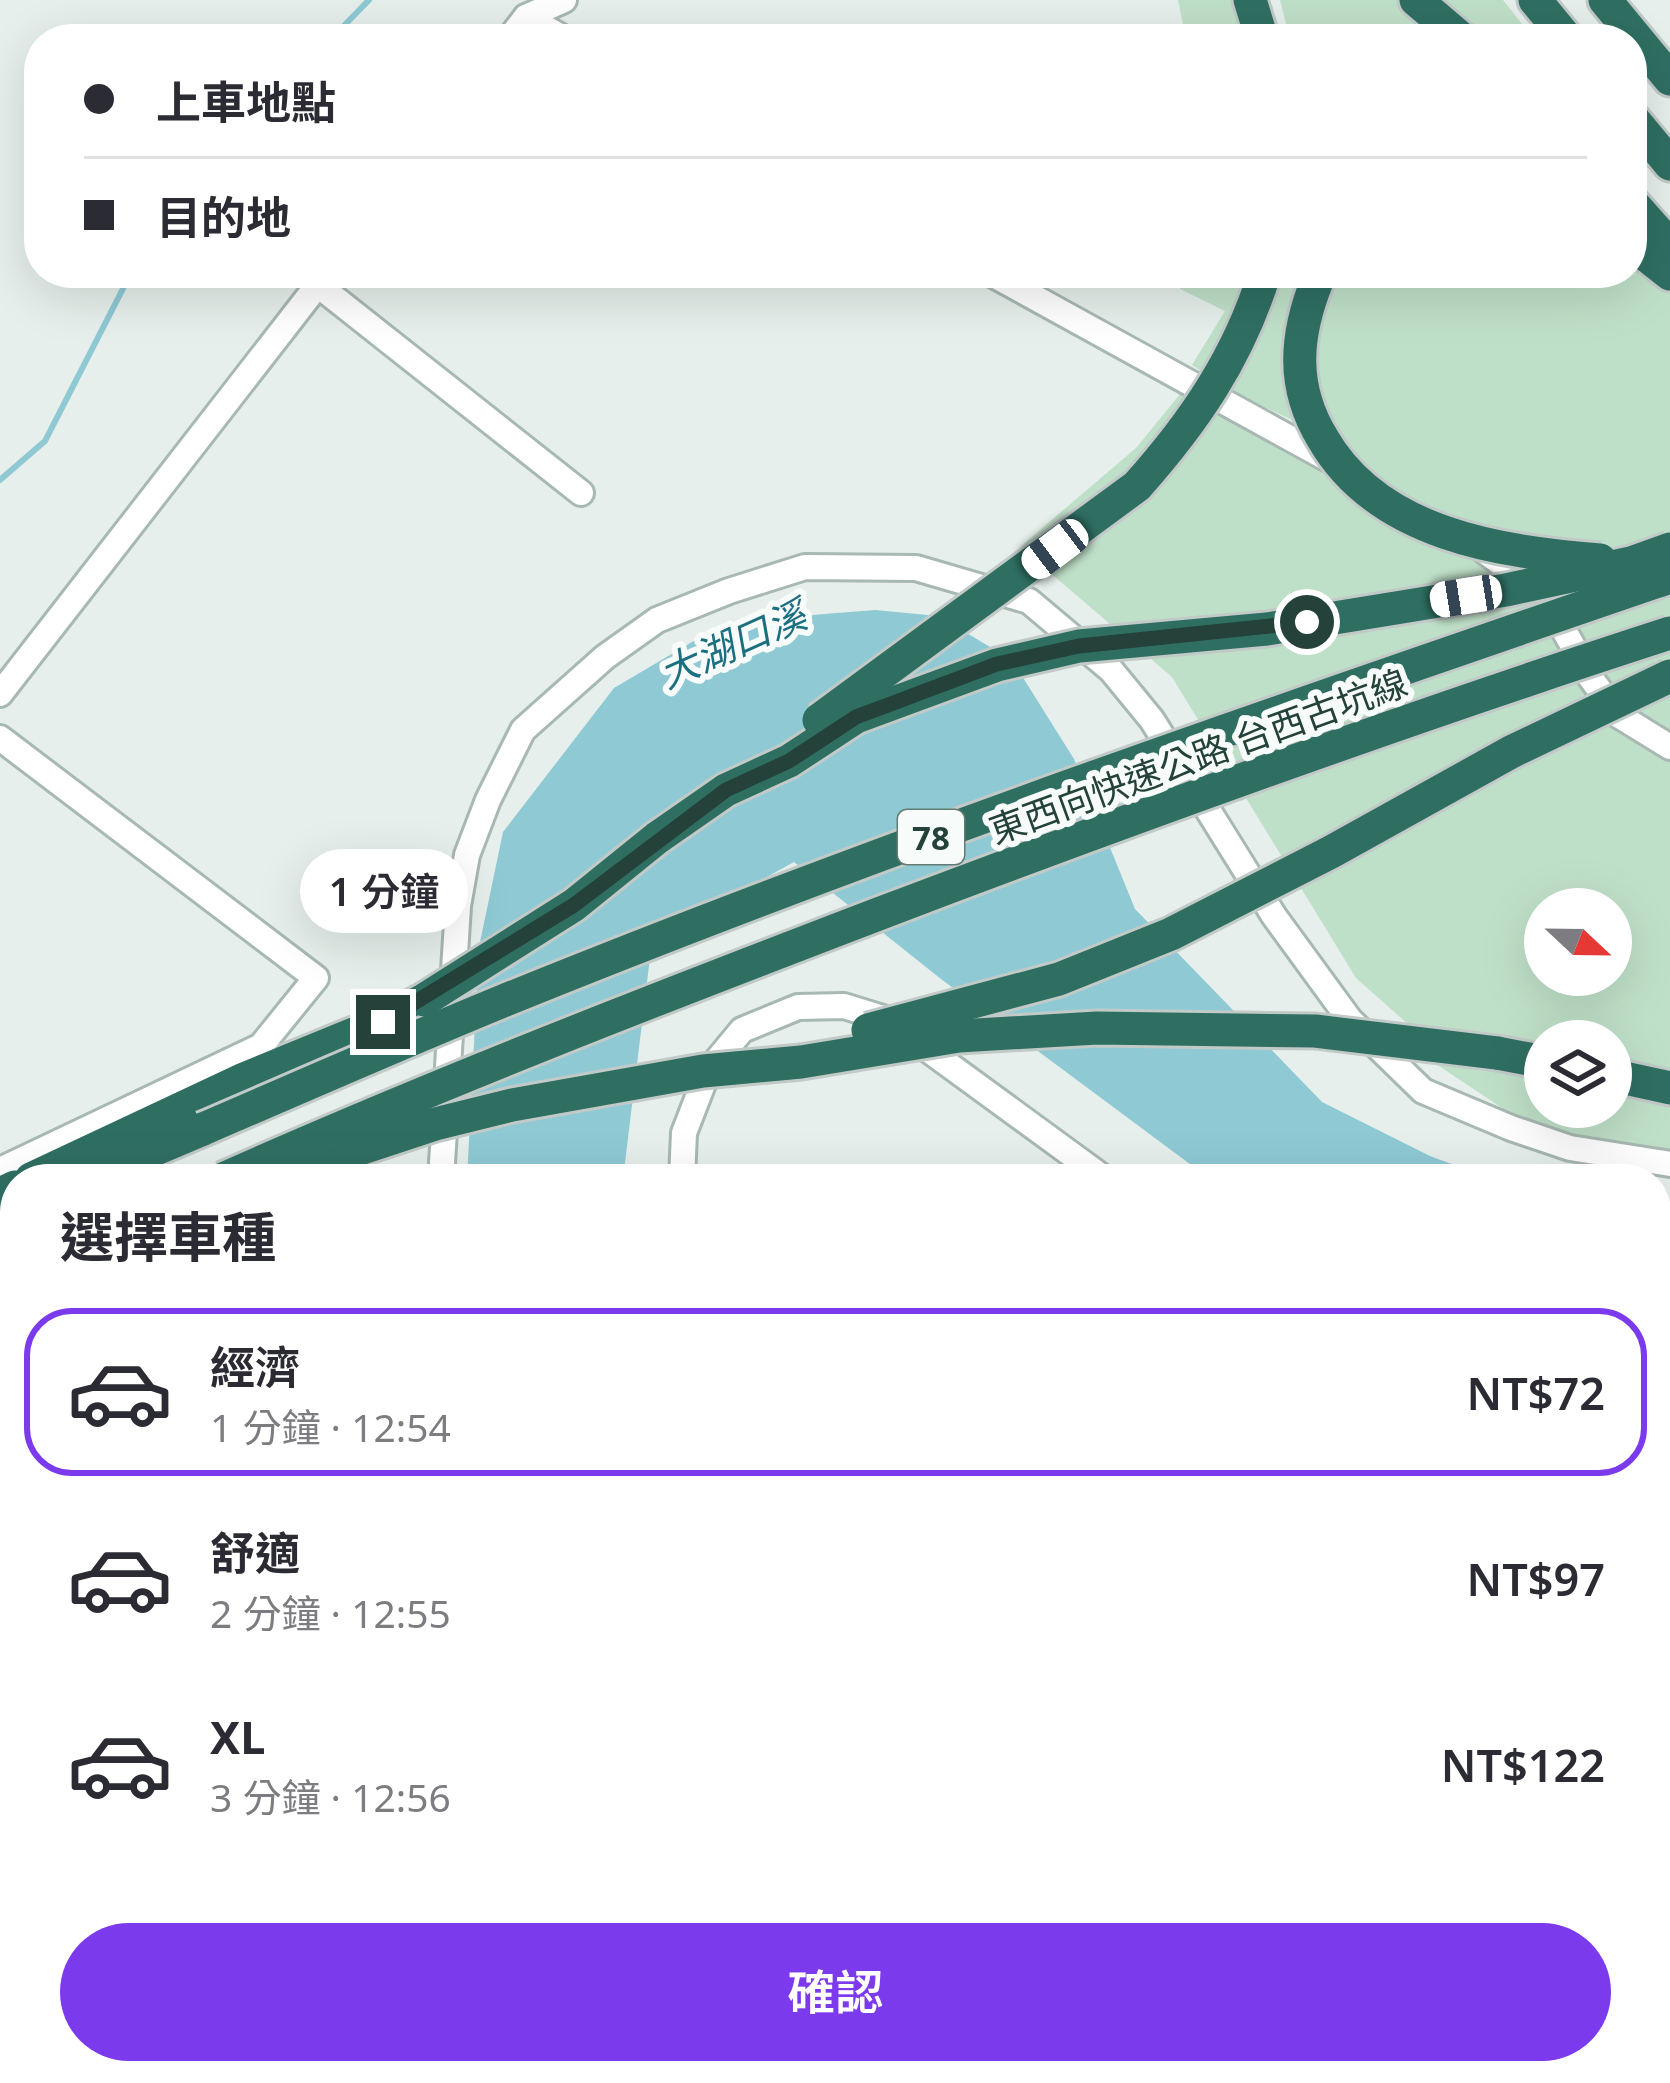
<!DOCTYPE html>
<html lang="zh-TW">
<head>
<meta charset="utf-8">
<style>
	body { margin:0; font-family:"Noto Sans","Noto Sans TC",sans-serif; background:#f7f7f7; color:#2b2b33; height:100vh; display:flex; flex-direction:column; font-size:45px; white-space:nowrap }
	* { box-sizing:border-box; margin:0 }
	p { font-size:39px; color:#7c7c81 }
	.icon { flex:none; width:66px; height:66px; fill:none; stroke:currentColor; stroke-width:2; stroke-linecap:round; stroke-linejoin:round }
	.map { position:relative; flex:1; overflow:hidden }
	.panel { position:absolute; left:0px; top:1164px; width:1671px; height:921px; display:flex; flex-direction:column; background:#fff; border-radius:48px 48px 0 0; box-shadow:0 12px 48px #0002 }
	.panel>* { flex:none }
	.banner { position:absolute; left:24px; top:24px; width:1623px; height:264px; border-radius:48px; box-shadow:0 12px 48px #0002; display:grid; align-content:center; height:264px; padding:0 60px; background:#fff }
	.needle { width:78px; rotate:112deg }
	.fabs { position:absolute; left:1524px; top:888px; display:grid; gap:24px }
	.fabs a { display:grid; place-items:center; width:108px; height:108px; border-radius:50%; background:#fff; box-shadow:0 12px 48px #0002; font-size:60px }
	.end { position:absolute; width:54px; height:54px; margin:-27px; border:15px solid #24423a; background:#fff; box-shadow:0 0 0 6px #fff }
	.from { border-radius:50% }
	.bubble { position:absolute; height:84px; border-radius:42px; background:#fff; box-shadow:0 12px 48px #0002; font-size:39px; font-weight:600; line-height:84px; text-align:center }
	.car { position:absolute; width:36px; height:72px; margin:-36px -18px; border-radius:15px; box-shadow:0 0 9px 3px #0007; background:linear-gradient(#fff 24%,#345 0 40%,#fff 0 76%,#345 0 86%,#fff 0) }
	.banner b { display:flex; align-items:center; gap:42px; height:114px; font-size:45px }
	.banner b+b { border-top:3px solid #e1e1e2 }
	.banner i { width:30px; height:30px; background:#2b2b33 }
	ul { padding:0; list-style:none }
	li { display:flex; align-items:center; gap:36px; height:168px; margin:0 24px 18px; padding:0 36px; border:6px solid transparent; border-radius:48px }
	li div { flex:1 }
	li b { display:block; font-size:45px }
	li em { font-style:normal; font-weight:600 }
	li.selected { border-color:#7c3aed }
	li>.icon { width:108px; height:108px; stroke-width:1.5 }
	h2 { padding:0 60px; font-size:54px; line-height:144px }
	.primary-button { display:flex; gap:24px; margin-top:auto; padding:24px 60px }
	.primary-button a { flex:1; height:138px; border-radius:72px; background:#7c3aed; color:#fff; font-size:48px; font-weight:600; line-height:138px; text-align:center }
	.map>svg:first-child { display:block }
	.green { fill:#bfe0c8; fill-rule:evenodd }
	.water { fill:#8ec9d4 }
	.lines { fill:none; stroke-linecap:round; stroke-linejoin:round }
	.stream { stroke:#8ec9d4; stroke-width:6 }
	.minor-casing { stroke:#a8b8b2; stroke-width:30 }
	.highway-casing { stroke:#c2cac8; stroke-width:39 }
	.minor { stroke:#fff; stroke-width:24 }
	.highway { stroke:#2f6f62; stroke-width:33 }
	.highway-bridge-casing { stroke:#c2cac8; stroke-width:39; stroke-linecap:butt }
	.highway-bridge { stroke:#2f6f62; stroke-width:33 }
	.route { stroke:#24423a; stroke-width:15 }
	.labels { text-anchor:middle; dominant-baseline:central; stroke-width:12; stroke-linejoin:round; paint-order:stroke }
	.shield { fill:#f7fbf9; stroke:#637a73; stroke-width:3 }
	.shield-label { font-size:33px; font-weight:bold; fill:#24423a }
	.street-label { font-size:36px; fill:#24423a; stroke:#f7fbf9 }
	.water-label { font-size:39px; font-style:italic; fill:#1c6f80; stroke:#f7fbf9 }
</style>
</head>
<body>
<div class="map">
<svg width="1670" height="2083" viewBox="0 0 1670 2083">
	<rect width="100%" height="100%" fill="#e6efeb"/>
	<g class="green">
		<polygon points="1178,0 1255,0 1266,39 1186,39"/>
		<polygon points="1280,0 1399,0 1443,39 1290,39"/>
		<polygon points="1434,0 1503,0 1534,39 1479,39"/>
		<path d="M1632,255l38,32v791l-59,-13v-24h-66v10l-136,-26 -53,-47 -184,-301 -152,-130 116,-99 45,-55 147,84 19,-31 -114,-54 -41,-27 33,-54 -45,-22 2,-16h75l24,10 3,-10h28l21,15 7,-15h292zM1545,909h66v66h-66z"/>
		<polygon points="1430,1060 1545,1074 1545,1107 1611,1107 1611,1087 1670,1099 1670,1158 1529,1126"/>
	</g>
	<g class="water">
		<polygon points="875,610 938,616 1012,660 1074,759 1135,909 1322,1102 1430,1156 1492,1179 1210,1179 941,979 794,862 652,941 623,1179 467,1179 479,947 503,832 614,688 726,622"/>
		<polygon points="1656,1217 1670,1219 1670,1408 1656,1407"/>
		<polygon points="320,2070 521,2070 514,2083 313,2083"/>
	</g>
	<g class="lines">
		<g class="stream">
			<polyline points="331,39 369,0"/>
			<polyline points="0,480 45,441 131,273"/>
		</g>
		<g class="minor-casing">
			<g id="minor">
				<polyline points="526,17 565,39"/>
				<polyline points="509,39 526,17 564,0"/>
				<polyline points="990,273 1335,463"/>
				<polyline points="318,285 581,493"/>
				<polyline points="1479,547 1545,596 1590,677 1618,715 1670,747"/>
				<polyline points="0,694 327,273"/>
				<polyline points="0,738 316,978 261,1046 0,1170"/>
				<polyline points="441,1179 458,906 467,855 488,800 523,730 605,657 657,620 729,591 805,567 916,568 1029,601 1111,670 1152,720 1274,916 1350,1020 1423,1091 1511,1128 1570,1148 1670,1164"/>
				<polyline points="682,1179 684,1133 708,1071 742,1030 798,1007 844,1006 886,1019 1105,1179"/>
				<polyline points="0,1386 15,1363"/>
				<polyline points="0,1415 15,1428"/>
				<polyline points="1656,1991 1670,1951"/>
				<polyline points="0,2020 15,2002"/>
				<polyline points="844,2070 872,2079 876,2070"/>
				<polyline points="292,2083 302,2070"/>
				<polyline points="591,2083 599,2070"/>
				<polyline points="970,2083 974,2070"/>
				<polyline points="1623,2083 1628,2070"/>
			</g>
		</g>
		<g class="highway-casing">
			<g id="highway">
				<polyline points="1250,0 1262,39"/>
				<polyline points="1416,0 1462,39"/>
				<polyline points="1535,0 1567,39"/>
				<polyline points="1605,0 1670,79"/>
				<polyline points="1632,118 1670,164"/>
				<polyline points="1632,203 1670,246"/>
				<polyline points="1632,244 1670,274"/>
				<polyline points="657,838 726,790"/>
				<polyline points="1497,1053 1545,1062"/>
				<polyline points="1611,1075 1670,1088"/>
				<polyline points="31,1179 244,1079 383,1022 424,1000"/>
				<polyline points="85,1179 203,1129"/>
				<polyline points="0,1194 15,1187"/>
				<polyline points="0,1274 15,1268"/>
			</g>
		</g>
		<use href="#minor" class="minor"/>
		<use href="#highway" class="highway"/>
		<g class="highway-bridge-casing">
			<g id="highway-bridge">
				<path d="M1317,281c-22,55 -26,106 6,158 55,95 176,113 277,121"/>
				<path d="M819,720l318,-234c57,-64 101,-128 127,-211"/>
				<polyline points="726,790 789,761 856,717 997,665 1079,646 1267,629 1506,590 1631,563 1670,549"/>
				<polyline points="424,1000 574,905 657,838"/>
				<polyline points="868,1030 1059,979 1171,934 1331,852 1511,752 1670,676"/>
				<path d="M203,1129c100,-43 200,-87 300,-128 384,-156 776,-290 1167,-424"/>
				<polyline points="271,1178 435,1124 512,1105 703,1071 801,1062 959,1036 1097,1028 1315,1031 1497,1053"/>
				<path d="M223,1179c216,-96 436,-181 658,-266 261,-99 523,-194 789,-280"/>
			</g>
		</g>
		<use href="#highway-bridge" class="highway-bridge"/>
	</g>
	<g class="lines">
		<polyline class="route" points="383,1022 574,905 726,790 789,761 856,717 997,664 1079,646 1307,622"/>
	</g>
	<g class="labels">
		<rect class="shield" x="898" y="810" width="66" height="54" rx="9"/>
		<g class="shield-label">
			<text x="931" y="837">78</text>
		</g>
		<g class="street-label">
			<text transform="translate(1198 756) rotate(-20)">東西向快速公路 台西古坑線</text>
		</g>
		<g class="water-label">
			<text transform="translate(732 643) rotate(-24)">大湖口溪</text>
		</g>
	</g>
</svg>
<div class="fabs">
<a><svg class="needle" viewBox="-14 -14 28 28"><path d="M0-13l5 13h-10z" fill="#e53935"/><path d="M0 13l5-13h-10z" fill="#7c7c81"/></svg></a>
<a><svg class="icon" aria-label="layers" viewBox="0 0 24 24"><path d="M12 4l9 5-9 5-9-5zM3 14l9 5 9-5"/></svg></a>
</div>
<i class="end from" style="left:1307px;top:622px"></i>
<i class="end" style="left:383px;top:1022px"></i>
<div class="bubble" style="left:300px;top:849px;width:168px">1 分鐘</div>
<i class="car" style="left:1055px;top:549px;rotate:233deg"></i>
<i class="car" style="left:1466px;top:596px;rotate:261deg"></i>
<div class="banner">
<b><i class="from"></i>上車地點</b>
<b><i></i>目的地</b>
</div>
<section class="panel">
<h2>選擇車種</h2>
<ul>
<li class="selected"><svg class="icon" aria-label="car" viewBox="0 0 24 24"><path d="M5 17H2v-5l4-1 3-4h7l3 4 3 1v5h-3M9 17h6M6 11h13"/><circle cx="7" cy="17" r="2"/><circle cx="17" cy="17" r="2"/></svg><div><b>經濟</b><p>1 分鐘 · 12:54</p></div><em>NT$72</em></li>
<li><svg class="icon" aria-label="car" viewBox="0 0 24 24"><path d="M5 17H2v-5l4-1 3-4h7l3 4 3 1v5h-3M9 17h6M6 11h13"/><circle cx="7" cy="17" r="2"/><circle cx="17" cy="17" r="2"/></svg><div><b>舒適</b><p>2 分鐘 · 12:55</p></div><em>NT$97</em></li>
<li><svg class="icon" aria-label="car" viewBox="0 0 24 24"><path d="M5 17H2v-5l4-1 3-4h7l3 4 3 1v5h-3M9 17h6M6 11h13"/><circle cx="7" cy="17" r="2"/><circle cx="17" cy="17" r="2"/></svg><div><b>XL</b><p>3 分鐘 · 12:56</p></div><em>NT$122</em></li>
</ul>
<div class="primary-button"><a>確認</a></div>
</section>
</div>
</body>
</html>
